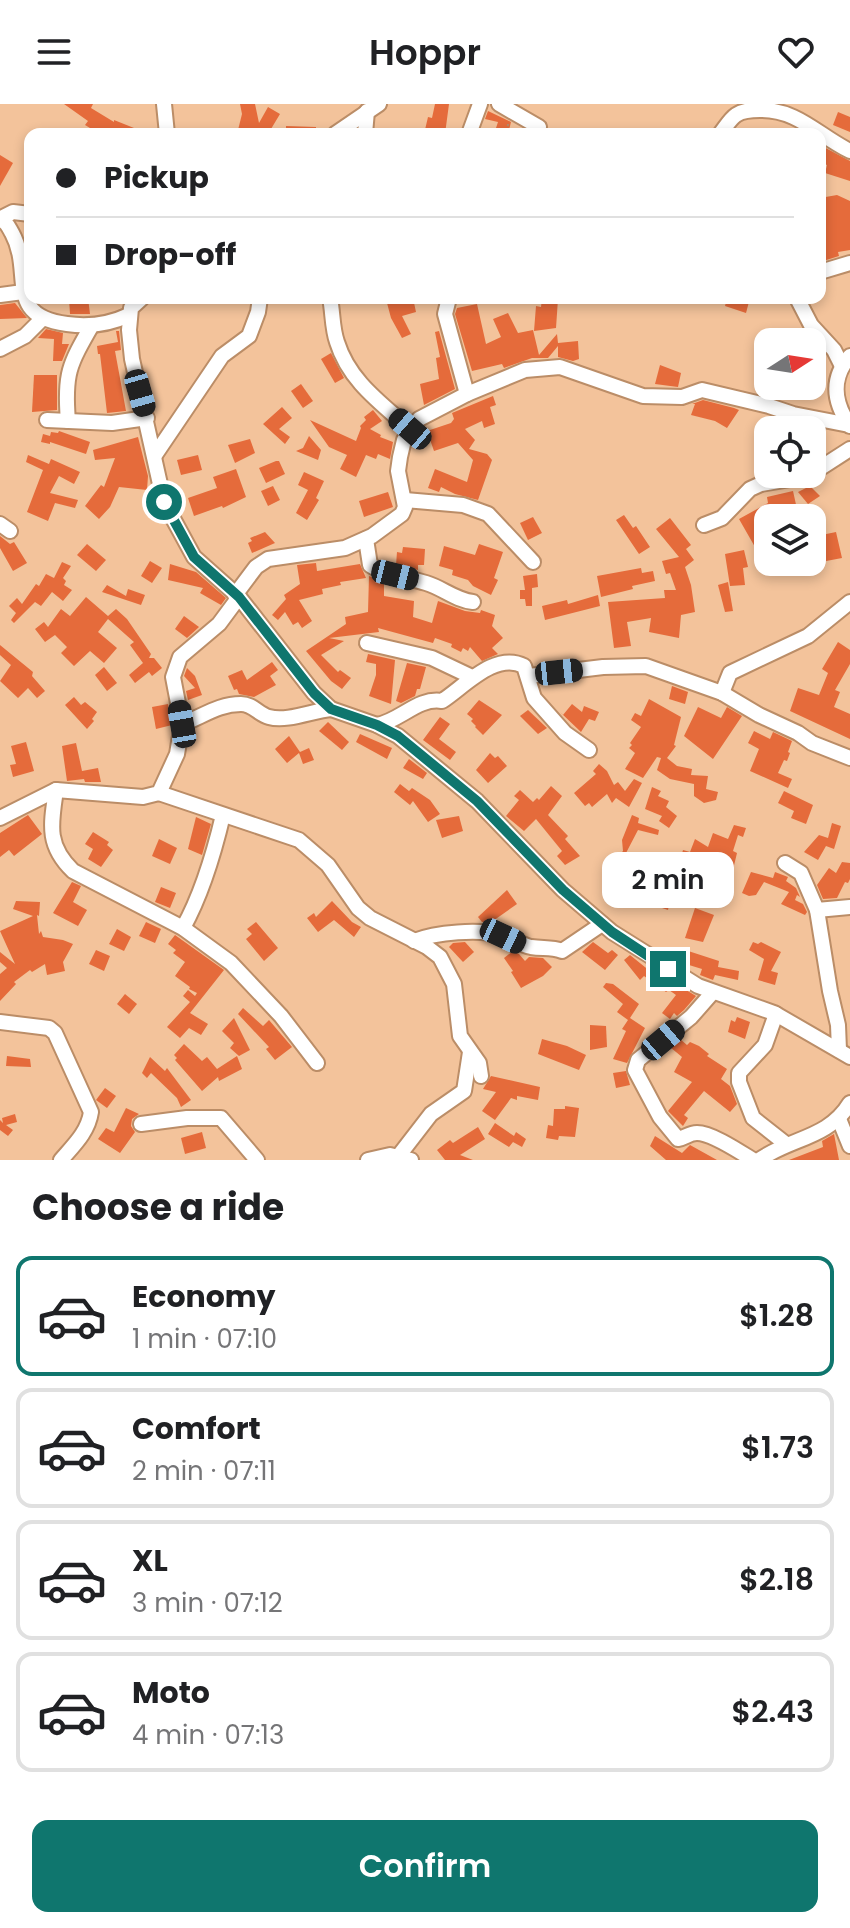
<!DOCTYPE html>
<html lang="en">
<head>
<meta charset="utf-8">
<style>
	body { margin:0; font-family:Poppins,sans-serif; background:#f6f6f6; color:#202124; height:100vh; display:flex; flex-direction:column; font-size:30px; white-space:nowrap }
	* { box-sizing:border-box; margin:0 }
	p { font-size:26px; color:#757577 }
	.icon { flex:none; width:44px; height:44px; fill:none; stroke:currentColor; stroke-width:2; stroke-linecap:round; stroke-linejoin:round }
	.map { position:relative; height:1056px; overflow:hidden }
	.sheet { display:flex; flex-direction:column; background:#fff; flex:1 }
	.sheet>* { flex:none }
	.hud { position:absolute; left:24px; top:24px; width:802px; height:176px; border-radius:16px; box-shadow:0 4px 12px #0003; display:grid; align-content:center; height:176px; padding:0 32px; background:#fff }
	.needle { width:52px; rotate:78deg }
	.buttons { position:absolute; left:754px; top:224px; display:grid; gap:16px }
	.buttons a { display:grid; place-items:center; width:72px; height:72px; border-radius:16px; background:#fff; box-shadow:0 4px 12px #0003; font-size:40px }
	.end { position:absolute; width:36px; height:36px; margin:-18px; border:10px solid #0f766e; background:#fff; box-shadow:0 0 0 4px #fff }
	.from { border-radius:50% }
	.bubble { position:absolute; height:56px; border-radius:16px; background:#fff; box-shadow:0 4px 12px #0003; font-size:26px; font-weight:600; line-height:56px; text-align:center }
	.car { position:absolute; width:24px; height:48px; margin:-24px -12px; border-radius:10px; box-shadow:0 0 6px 2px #0007; background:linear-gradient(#222 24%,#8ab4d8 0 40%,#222 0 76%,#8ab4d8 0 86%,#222 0) }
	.hud b { display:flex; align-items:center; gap:28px; height:76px; font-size:30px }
	.hud b+b { border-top:2px solid #e0e0e0 }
	.hud i { width:20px; height:20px; background:#202124 }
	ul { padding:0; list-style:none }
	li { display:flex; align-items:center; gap:24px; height:120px; margin:0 16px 12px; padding:0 16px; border:4px solid #e0e0e0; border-radius:16px }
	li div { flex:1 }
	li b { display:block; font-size:30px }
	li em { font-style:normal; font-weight:600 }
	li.selected { border-color:#0f766e }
	li>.icon { width:72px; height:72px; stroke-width:1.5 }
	h2 { padding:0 32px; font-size:36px; line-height:96px }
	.action { display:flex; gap:16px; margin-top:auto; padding:16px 32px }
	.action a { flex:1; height:92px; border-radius:16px; background:#0f766e; color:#fff; font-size:32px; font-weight:600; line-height:92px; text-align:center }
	header { display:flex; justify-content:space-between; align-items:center; height:104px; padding:0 32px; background:#fff; font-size:36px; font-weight:600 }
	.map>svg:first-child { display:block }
	.building { fill:#e56b3b }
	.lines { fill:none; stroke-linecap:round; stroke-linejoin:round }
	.minor-casing { stroke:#bb8d67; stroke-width:18 }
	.path { stroke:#b18c6d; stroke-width:2; stroke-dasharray:4 4; stroke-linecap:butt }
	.minor { stroke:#fff; stroke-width:14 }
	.route { stroke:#0f766e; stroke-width:10 }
</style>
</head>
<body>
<header><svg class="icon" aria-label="menu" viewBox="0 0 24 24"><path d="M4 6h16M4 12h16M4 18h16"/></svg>Hoppr<svg class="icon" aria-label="heart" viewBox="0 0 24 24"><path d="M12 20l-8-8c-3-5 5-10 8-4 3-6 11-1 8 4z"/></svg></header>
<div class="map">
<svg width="850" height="1056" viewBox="0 0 850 1056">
	<rect width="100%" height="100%" fill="#f3c39b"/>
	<g class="building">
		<polygon points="64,0 93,0 91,4 114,18 114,16 134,24 131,30 107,27 100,30 85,21 88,17"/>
		<polygon points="240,0 255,0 259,19 268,3 280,10 268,30 252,30 238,26 242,10"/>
		<polygon points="435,0 449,0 445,30 424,30 428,13 432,14"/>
		<polygon points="488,7 511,18 508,30 494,30 498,18 485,15"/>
		<polygon points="838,8 850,13 850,28 833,21"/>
		<polygon points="286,22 316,23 316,30 286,30"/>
		<polygon points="820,41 850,57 850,77 825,69 827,61 820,58"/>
		<polygon points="0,51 13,59 0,82"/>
		<polygon points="837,91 850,97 850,146 838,148 839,152 820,158 820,94"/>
		<polygon points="78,194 88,194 90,210 70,210 69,195"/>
		<polygon points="406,194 413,194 416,208 402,212 411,230 402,234 391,214 387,199"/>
		<polygon points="542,194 558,195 556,224 534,227 536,202 541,203"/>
		<polygon points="727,194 750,194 746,209 725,202"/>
		<polygon points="15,199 27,214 0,215 0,201"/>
		<polygon points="477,200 486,240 501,233 493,215 508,209 518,229 533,226 539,251 557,230 558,239 578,237 579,255 573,257 558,253 558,242 548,254 532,254 504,264 502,260 472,267 455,210 457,204"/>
		<polygon points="46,225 63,229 62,240 69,240 62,257 53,257 54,235 38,234"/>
		<polygon points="116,227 119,227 121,246 115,247 126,307 107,309 100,250 98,250 97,242 118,238"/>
		<polygon points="439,227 455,285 424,301 420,280 439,275 436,254 440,253 435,228"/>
		<polygon points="331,249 344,274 335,279 321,255"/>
		<polygon points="660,261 681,269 678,283 655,280"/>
		<polygon points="34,271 57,271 57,306 32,308"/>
		<polygon points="301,280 313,297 303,304 291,287"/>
		<polygon points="493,292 496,301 490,303 495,320 484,324 482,317 465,325 475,336 469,345 487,350 492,356 478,396 455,390 441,383 439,388 428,384 435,365 467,378 473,356 458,339 434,347 427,327 451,319 454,315 452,309"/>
		<polygon points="703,296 734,304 739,306 727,324 715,317 691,311 695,300 692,300"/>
		<polygon points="282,303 292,314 279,325 290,333 285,340 263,320"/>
		<polygon points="373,306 382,317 370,325 381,331 380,333 393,338 390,355 378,350 376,355 366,351 356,373 340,365 347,351 329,343 310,316 356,337 361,324 360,322 366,316 364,313"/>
		<polygon points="59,327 90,338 86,350 50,338 50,340 41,338 43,330 50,332 51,328 58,329"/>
		<polygon points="309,332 321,346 318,356 296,347 303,344"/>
		<polygon points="138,333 148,372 147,386 119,383 110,403 99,415 85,402 101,381 104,383 115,354 95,356 93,346"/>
		<polygon points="250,335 255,349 235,359 228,341"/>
		<polygon points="28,351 49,360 51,355 80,368 74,380 59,372 50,389 78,396 75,404 55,399 48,417 27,408 43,366 26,358"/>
		<polygon points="198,351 202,366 181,371 177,356"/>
		<polygon points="276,357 279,357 285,370 266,379 259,364"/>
		<polygon points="236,365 246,393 223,404 222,402 194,412 188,394 217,384 213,373"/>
		<polygon points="304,368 324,377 316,394 319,396 307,416 296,409 308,386 298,381"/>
		<polygon points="273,382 280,396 268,402 261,387"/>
		<polygon points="810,382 820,392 808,400 798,388"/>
		<polygon points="793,387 799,414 768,414 768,436 755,443 739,415 768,399 767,393"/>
		<polygon points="388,388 393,403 364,413 359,397"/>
		<polygon points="624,411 633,424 636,422 650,443 639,450 616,416"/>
		<polygon points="533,413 542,429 528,436 520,419"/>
		<polygon points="670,414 691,441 686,445 694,456 685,463 691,481 695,508 681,511 679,534 649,528 651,514 627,518 631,542 614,544 608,498 665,494 664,486 676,486 670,469 666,470 662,457 679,453 656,425"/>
		<polygon points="265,428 275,439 252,449 248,439 252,437 250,434"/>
		<polygon points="836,428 842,454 821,458 820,452 812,453 812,433"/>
		<polygon points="0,432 10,440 14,438 27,459 13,467 0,444"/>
		<polygon points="87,440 106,456 96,467 77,451"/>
		<polygon points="479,440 503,448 494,474 498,476 491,491 473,482 468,476 452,471 453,466 439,462 444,442 475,451"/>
		<polygon points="403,443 425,445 424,461 418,461 418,466 396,461 397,448 402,449"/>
		<polygon points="744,446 748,463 743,464 745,481 730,482 725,450"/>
		<polygon points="150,457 162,464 152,479 141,472"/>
		<polygon points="62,458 71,462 63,474 66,477 64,481 72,486 63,497 52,488 41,502 35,498 14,519 11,516 16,509 9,502 17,494 22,500 36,480 39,482 46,470 54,474"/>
		<polygon points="316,459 317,467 360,460 366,474 340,478 341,481 322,485 323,490 299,496 312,517 302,524 298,518 293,521 285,508 278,516 272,511 286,495 284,491 300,480 297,461"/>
		<polygon points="170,460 196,468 226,494 221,501 200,489 203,484 168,476"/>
		<polygon points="641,464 642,469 653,467 655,477 632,482 633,485 601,493 597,472"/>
		<polygon points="537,470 538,483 532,484 532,502 526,502 525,495 520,495 520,486 525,486 523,472"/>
		<polygon points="369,472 384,478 384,492 414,497 413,513 432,519 438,497 465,507 480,509 481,506 495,511 492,522 503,534 492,544 498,550 482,557 470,543 468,547 463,544 461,548 451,543 452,540 435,534 433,539 378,524 379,528 329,534 344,537 321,551 338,568 340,566 351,574 342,585 331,577 306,547 346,520 345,513 368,508"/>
		<polygon points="728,478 733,507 725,508 718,481"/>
		<polygon points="107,481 126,492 128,485 145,491 141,501 102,488"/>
		<polygon points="598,491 600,502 545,516 542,502 567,496 568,500"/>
		<polygon points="86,493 108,512 116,505 127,515 151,550 149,554 154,554 162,564 152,572 149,568 135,579 129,571 143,559 130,541 134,538 108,515 98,528 117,544 104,559 90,547 74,562 61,549 67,543 55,531 45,538 35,525 44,518 48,523 61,505 70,512"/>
		<polygon points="184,512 199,523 187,534 175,525"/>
		<polygon points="838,538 850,546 850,560 835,586 840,588 834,603 850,610 850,635 790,607 798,584 819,591 828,569 822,565"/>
		<polygon points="0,541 33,568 32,572 45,587 37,594 28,584 18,594 0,577 11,561 0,551"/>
		<polygon points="368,550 395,556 391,600 369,592 376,571 376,560 366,558"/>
		<polygon points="272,558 278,566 270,572 276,581 254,593 239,590 237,585 234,586 228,572 242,566 247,576"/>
		<polygon points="407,559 426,563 420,585 417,585 415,592 401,599 396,597"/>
		<polygon points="104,563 117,579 107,587 95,571"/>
		<polygon points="187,564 195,572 202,591 188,596 186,587 195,584 184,572"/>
		<polygon points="672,582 688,588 685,600 669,595"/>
		<polygon points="74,593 81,601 85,598 97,608 92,615 94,617 87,625 65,601"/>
		<polygon points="649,595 681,613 674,641 676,642 667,654 677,662 692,665 691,671 708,672 706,685 718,688 716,696 704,699 694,692 694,680 670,675 657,666 661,654 657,653 643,674 625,665 635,649 629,644 632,641 630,639 641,623 631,616 635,609 641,612"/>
		<polygon points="479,596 502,611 483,631 475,623 476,622 471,617 473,615 467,610"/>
		<polygon points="168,600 172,621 156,625 152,603"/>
		<polygon points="572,600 582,608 584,602 599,608 595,617 589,615 581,628 560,608 563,611"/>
		<polygon points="698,603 721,614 727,603 742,612 713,655 684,632"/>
		<polygon points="528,606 547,624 538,630 520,612"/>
		<polygon points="440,613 450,620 439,635 456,648 450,656 423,636"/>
		<polygon points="328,618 349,638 342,646 319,627"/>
		<polygon points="754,627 770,635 773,628 792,637 788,648 790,649 787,657 784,656 778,669 792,675 788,684 750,667 759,645 748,639"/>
		<polygon points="360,630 392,644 387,655 356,638"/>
		<polygon points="289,632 300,648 309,644 314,656 303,660 299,649 287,659 275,645"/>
		<polygon points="26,638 34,667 13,673 10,661 16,660 11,642"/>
		<polygon points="76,639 82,667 98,664 101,678 85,678 84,675 67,677 62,642"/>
		<polygon points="490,649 495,654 498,652 507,662 488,679 476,666"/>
		<polygon points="409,655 427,669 423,675 403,664"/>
		<polygon points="599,660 607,667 614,681 618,678 625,687 634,675 642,679 629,703 616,694 612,699 607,690 592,703 589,699 585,702 574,689 596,670 593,667"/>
		<polygon points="400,680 409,687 412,684 430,696 440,710 428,718 413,697 410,701 394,688"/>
		<polygon points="551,682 562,692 548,711 568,732 565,735 580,752 565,761 557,752 562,747 536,715 524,727 506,712 519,696 514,692 520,686 533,698 537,694 539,696"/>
		<polygon points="652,683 661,687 658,692 669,697 666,703 677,712 669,724 659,717 662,712 645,705"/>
		<polygon points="784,687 813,701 806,720 791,714 794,707 778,699"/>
		<polygon points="28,711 42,730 14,752 9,746 0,753 0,729"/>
		<polygon points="632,711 639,714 638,719 659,726 658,731 638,726 626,749 633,755 625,764 615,756 623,747 622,736"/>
		<polygon points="459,712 463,727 442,734 436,716"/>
		<polygon points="196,713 211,720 202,751 188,745"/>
		<polygon points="832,719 841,722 834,745 826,742 818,756 804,748 819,731 828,734"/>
		<polygon points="734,721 746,724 743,733 738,731 733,747 737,749 730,778 709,773 709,770 700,766 679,760 683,746 690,748 695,735 708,743 713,729 728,735"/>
		<polygon points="93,728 109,738 107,741 113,746 101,763 88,755 93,745 85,740"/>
		<polygon points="159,735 177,744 170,760 152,752"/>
		<polygon points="842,758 850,759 850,775 848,779 845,778 837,794 823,795 817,781 829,764 836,769"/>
		<polygon points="751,768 773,774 775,768 788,773 786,777 796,784 800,793 797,791 795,796 803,800 807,808 805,811 781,800 789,788 764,778 756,791 749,792 742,789"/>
		<polygon points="658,770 674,777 668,806 650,800"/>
		<polygon points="72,778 81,782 73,798 87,806 78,822 53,809"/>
		<polygon points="161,783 176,789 170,804 155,798"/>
		<polygon points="507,786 517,800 490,819 482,818 478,813"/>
		<polygon points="16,797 40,798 39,812 37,811 39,830 41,827 43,833 63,836 73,840 63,858 65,867 47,871 45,860 32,868 30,866 14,878 16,880 0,897 0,870 7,864 0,858 0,848 15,860 0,827 33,812 13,805"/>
		<polygon points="332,797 352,818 361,823 354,833 334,816 318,828 307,814 314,809 316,813"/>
		<polygon points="695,804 714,811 703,838 685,834"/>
		<polygon points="146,818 161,825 155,839 139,832"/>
		<polygon points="256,818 278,844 264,857 246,835 252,830 247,825"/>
		<polygon points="117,825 131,833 124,847 109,840"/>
		<polygon points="175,831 224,866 190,909 208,920 201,931 189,924 180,934 167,923 190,898 183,892 188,886 195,892 197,889 189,885 190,883 175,872 185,858 173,849 176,846 168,840"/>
		<polygon points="465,838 474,848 463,858 449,843 453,839"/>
		<polygon points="593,838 608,849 612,846 618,851 605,866 582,848"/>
		<polygon points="753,838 758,840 761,838 781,848 771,867 778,869 775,881 758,876 764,855 749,846"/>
		<polygon points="679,844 719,857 718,863 739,867 738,876 715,871 713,876 700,871 702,865 676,857"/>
		<polygon points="96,846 110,852 104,867 89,860"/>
		<polygon points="513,847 519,850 525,857 529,853 543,854 552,863 543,872 521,884 511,868 513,867 504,854"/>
		<polygon points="630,851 656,872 658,869 696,892 684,906 677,912 674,909 670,915 662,909 676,891 669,886 666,888 644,872 640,876 624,856"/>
		<polygon points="606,879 613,880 639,900 630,914 645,924 627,959 613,955 626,927 622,925 628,916 617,908 623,900 603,883"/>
		<polygon points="125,890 137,900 129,910 117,900"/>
		<polygon points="243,904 263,922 269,916 292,943 275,956 266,945 269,943 238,910"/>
		<polygon points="737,913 750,918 745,935 728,928 731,916 735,918"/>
		<polygon points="234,914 250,946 239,952 230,944 234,939 222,927"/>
		<polygon points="590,921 606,922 607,943 590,946"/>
		<polygon points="542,935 567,942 586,951 579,966 538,950"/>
		<polygon points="680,935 687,941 690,938 699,942 709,950 707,952 727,965 721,975 730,982 737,1000 730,1008 704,987 684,1011 688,1014 683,1022 668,1007 692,978 674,968 682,953 670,943"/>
		<polygon points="184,940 202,957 207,953 217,965 237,952 242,965 219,977 218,973 202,987 175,956 177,954 174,951"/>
		<polygon points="7,952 30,955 31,963 6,962"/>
		<polygon points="150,953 165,967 167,964 191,996 181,1003 177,994 151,969 147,974 142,969"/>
		<polygon points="626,967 630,981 616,984 613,969"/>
		<polygon points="491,972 540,983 538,996 517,992 517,996 511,994 495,1016 482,1007 496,988 483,985"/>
		<polygon points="105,984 116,992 107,1004 96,996"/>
		<polygon points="565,1002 579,1004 575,1033 559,1032 558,1036 546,1034 548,1021 553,1022 554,1005 565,1005"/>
		<polygon points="126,1004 139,1010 132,1015 131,1022 135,1028 120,1049 98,1035 106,1024 114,1028"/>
		<polygon points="15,1010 17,1018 6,1021 13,1026 8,1032 0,1026 0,1016 3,1019 2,1014"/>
		<polygon points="495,1019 514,1032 516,1028 526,1035 522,1043 513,1038 509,1043 488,1030"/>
		<polygon points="478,1023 485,1035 460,1051 473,1056 445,1056 437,1046 450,1036 453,1039"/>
		<polygon points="202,1028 206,1044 185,1050 181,1034"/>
		<polygon points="834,1030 839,1056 789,1056 823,1043 822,1037"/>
		<polygon points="655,1032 682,1049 690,1041 717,1056 666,1056 650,1042"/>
	</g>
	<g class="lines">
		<g class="minor-casing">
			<g id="minor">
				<polyline points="164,0 167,30"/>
				<polyline points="499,0 539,23"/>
				<polyline points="335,30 379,0"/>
				<polyline points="365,30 367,7"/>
				<polyline points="469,30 480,0"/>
				<path d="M720,30c5,-6 10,-15 16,-19 7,-5 16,-5 24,-5 37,-1 59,26 90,41"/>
				<polyline points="1,114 13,108 30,110"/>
				<path d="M0,116c7,2 8,6 12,13 22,40 -9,83 55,91 21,3 43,0 62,-9"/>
				<polyline points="820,168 850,159"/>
				<polyline points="0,191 23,188"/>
				<polyline points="142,194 131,204 129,226 132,255 164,398 194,453 239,493 314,589 331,605 377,621 398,632 477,697 563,786 612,828 698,882 774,909 850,953"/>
				<path d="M330,194c3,15 2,30 7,44 12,39 44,61 73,87"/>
				<polyline points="449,194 445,210 467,290"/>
				<polyline points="797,194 811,221 834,246 842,262"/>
				<polyline points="0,245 25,232 42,215"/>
				<path d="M850,252c-20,23 -16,47 0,70"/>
				<polyline points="47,316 112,319 147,314"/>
				<path d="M68,317c-4,-47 1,-56 24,-96"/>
				<polyline points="155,351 222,252 249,232 258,208 260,194"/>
				<polyline points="405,396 463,401 488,410 533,458"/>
				<polyline points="0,420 10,427"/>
				<polyline points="704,421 722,414 750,385 761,380 808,372 850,345"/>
				<path d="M366,435l4,26c17,11 37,12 56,18 17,5 29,17 47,19"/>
				<polyline points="235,491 256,463 268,455 345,444 372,432 402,410 405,403 398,367 400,353 404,336 419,315 467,290 525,266 560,263 643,292 682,293 702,286 769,302 793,310 849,321"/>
				<polyline points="367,539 432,554 472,573"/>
				<polyline points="529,572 603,563 646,562 722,589 759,611 798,629 812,639 850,654"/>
				<polyline points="722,589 730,569 808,532 850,498"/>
				<path d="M182,620c20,-7 36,-20 59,-20 12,0 17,10 28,13 18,5 43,-6 62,-8"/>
				<path d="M377,621c23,-4 41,-28 65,-24 22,-14 53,-50 82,-35l10,32 31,35 24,17"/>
				<path d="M56,686c-5,34 -10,55 17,81l110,57 48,35 50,53 36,47"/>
				<polyline points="159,689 299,736 328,761 358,804 370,814 427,843 440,853 454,880 460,932 479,959 481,972"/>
				<polyline points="0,714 56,686 143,693 159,689 177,650 182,620 173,573 180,553 219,520 239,493"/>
				<polyline points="785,759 801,769 817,806 830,887 838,921 839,946"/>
				<polyline points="817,806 850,803"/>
				<path d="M183,824c19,-34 31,-75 40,-113"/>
				<path d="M414,837c22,-9 65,-12 88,-6 10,3 19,10 29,12 12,2 20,0 31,4l40,-27"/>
				<path d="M713,888l-22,25 -53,43 -3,10 25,47 18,22c7,-1 11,-6 19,-6 15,0 43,19 56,27"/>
				<polyline points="776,910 765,941 739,969 739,978 753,1014 786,1040"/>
				<path d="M0,918l49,6 6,5 36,79c-3,20 -17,33 -30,48"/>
				<polyline points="839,1015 850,1042"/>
				<polyline points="141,1020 187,1014 221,1014 257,1056"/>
				<polyline points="397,1054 431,1010 464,987 470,948"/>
				<polyline points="368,1056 390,1051 411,1056"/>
				<path d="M759,1056c33,-23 69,-21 91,-57"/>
			</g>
		</g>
		<polyline class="path" points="507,30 508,20"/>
		<use href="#minor" class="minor"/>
	</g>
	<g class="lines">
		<polyline class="route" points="164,398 194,453 239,493 314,589 331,605 377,621 398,632 477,697 563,786 612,828 668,865"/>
	</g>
</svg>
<div class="buttons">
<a><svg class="needle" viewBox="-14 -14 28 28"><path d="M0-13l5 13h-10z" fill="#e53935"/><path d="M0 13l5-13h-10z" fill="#757577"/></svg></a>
<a><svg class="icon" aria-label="locate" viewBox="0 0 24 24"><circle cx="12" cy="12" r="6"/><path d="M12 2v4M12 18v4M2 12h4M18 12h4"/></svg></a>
<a><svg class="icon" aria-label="layers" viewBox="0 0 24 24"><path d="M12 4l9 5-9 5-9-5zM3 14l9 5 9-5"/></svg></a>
</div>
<i class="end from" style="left:164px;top:398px"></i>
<i class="end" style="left:668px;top:865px"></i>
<div class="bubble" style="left:602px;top:748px;width:132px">2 min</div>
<i class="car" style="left:140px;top:289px;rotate:164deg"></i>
<i class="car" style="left:410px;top:325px;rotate:311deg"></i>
<i class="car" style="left:395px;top:471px;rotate:104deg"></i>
<i class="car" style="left:559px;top:568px;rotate:84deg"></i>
<i class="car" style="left:182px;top:620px;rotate:350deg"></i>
<i class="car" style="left:503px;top:832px;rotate:115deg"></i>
<i class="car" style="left:663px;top:936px;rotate:50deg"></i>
<div class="hud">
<b><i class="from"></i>Pickup</b>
<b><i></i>Drop-off</b>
</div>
</div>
<section class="sheet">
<h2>Choose a ride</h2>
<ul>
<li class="selected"><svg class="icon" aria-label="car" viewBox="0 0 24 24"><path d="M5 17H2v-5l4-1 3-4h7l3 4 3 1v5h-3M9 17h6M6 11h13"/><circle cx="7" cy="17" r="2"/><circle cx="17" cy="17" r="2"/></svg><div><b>Economy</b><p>1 min · 07:10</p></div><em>$1.28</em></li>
<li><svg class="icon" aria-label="car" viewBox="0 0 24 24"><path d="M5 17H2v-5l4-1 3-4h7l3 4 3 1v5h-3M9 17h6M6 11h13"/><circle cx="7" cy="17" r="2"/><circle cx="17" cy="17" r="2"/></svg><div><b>Comfort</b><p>2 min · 07:11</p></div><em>$1.73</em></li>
<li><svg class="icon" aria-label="car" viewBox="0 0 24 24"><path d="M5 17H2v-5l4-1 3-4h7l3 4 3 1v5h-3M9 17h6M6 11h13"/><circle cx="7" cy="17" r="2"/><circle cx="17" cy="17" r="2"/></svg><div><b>XL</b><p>3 min · 07:12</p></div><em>$2.18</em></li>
<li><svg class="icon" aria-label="car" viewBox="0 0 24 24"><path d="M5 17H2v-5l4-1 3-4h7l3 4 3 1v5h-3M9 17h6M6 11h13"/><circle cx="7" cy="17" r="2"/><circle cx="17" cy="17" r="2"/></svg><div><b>Moto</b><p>4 min · 07:13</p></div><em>$2.43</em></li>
</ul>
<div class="action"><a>Confirm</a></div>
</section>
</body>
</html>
